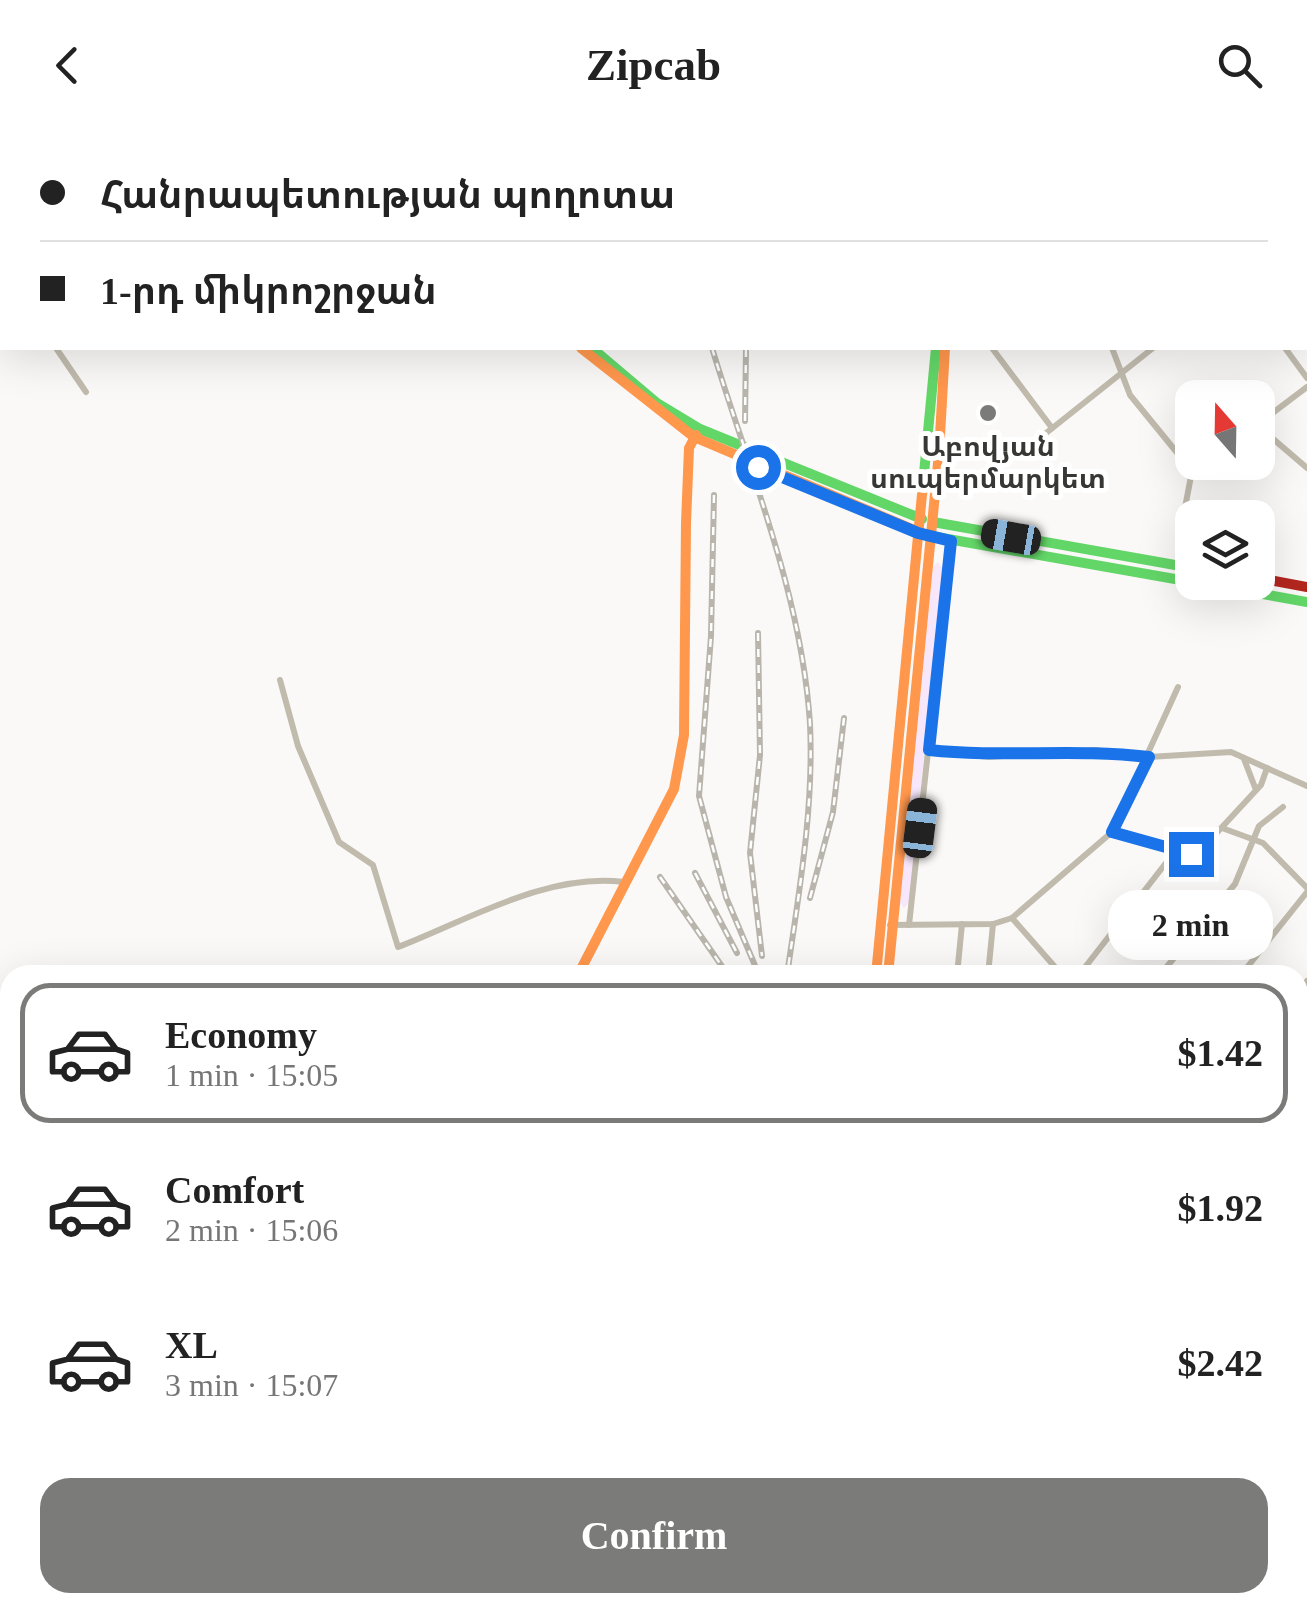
<!DOCTYPE html>
<html lang="en">
<head>
<meta charset="utf-8">
<style>
	body { margin:0; font-family:"Times New Roman","Noto Sans Armenian",serif; background:#f6f6f6; color:#222; height:100vh; display:flex; flex-direction:column; font-size:38px; white-space:nowrap }
	* { box-sizing:border-box; margin:0 }
	p { font-size:32px; color:#767676 }
	.icon { flex:none; width:55px; height:55px; fill:none; stroke:currentColor; stroke-width:2; stroke-linecap:round; stroke-linejoin:round }
	.map { position:relative; flex:1; overflow:hidden }
	.drawer { position:absolute; left:0px; top:835px; width:1308px; height:648px; display:flex; flex-direction:column; background:#fff; border-radius:30px 30px 0 0; box-shadow:0 10px 40px #0002 }
	.drawer>* { flex:none }
	.guide { position:absolute; left:0px; top:0px; width:1308px; height:220px; box-shadow:0 10px 40px #0002; display:grid; align-content:center; height:220px; padding:0 40px; background:#fff }
	.needle { width:65px; rotate:340deg }
	.buttons { position:absolute; left:1175px; top:250px; display:grid; gap:20px }
	.buttons a { display:grid; place-items:center; width:100px; height:100px; border-radius:20px; background:#fff; box-shadow:0 10px 40px #0002; font-size:50px }
	.end { position:absolute; width:45px; height:45px; margin:-22px; border:12px solid #1a73e8; background:#fff; box-shadow:0 0 0 5px #fff }
	.from { border-radius:50% }
	.bubble { position:absolute; height:70px; border-radius:30px; background:#fff; box-shadow:0 10px 40px #0002; font-size:32px; font-weight:700; line-height:70px; text-align:center }
	.car { position:absolute; width:30px; height:60px; margin:-30px -15px; border-radius:12px; box-shadow:0 0 8px 2px #0007; background:linear-gradient(#222 24%,#8ab4d8 0 40%,#222 0 76%,#8ab4d8 0 86%,#222 0) }
	.guide b { display:flex; align-items:center; gap:35px; height:95px; font-size:38px }
	.guide b+b { border-top:2px solid #e0e0e0 }
	.guide i { width:25px; height:25px; background:#222 }
	ul { padding:18px 0 0; list-style:none }
	li { display:flex; align-items:center; gap:30px; height:140px; margin:0 20px 15px; padding:0 20px; border:5px solid transparent; border-radius:30px }
	li div { flex:1 }
	li b { display:block; font-size:38px }
	li em { font-style:normal; font-weight:700 }
	li.active { border-color:#7b7b79 }
	li>.icon { width:90px; height:90px; stroke-width:1.5 }
	.action { display:flex; gap:20px; margin-top:auto; padding:20px 40px }
	.action a { flex:1; height:115px; border-radius:30px; background:#7b7b79; color:#fff; font-size:40px; font-weight:700; line-height:115px; text-align:center }
	header { display:flex; justify-content:space-between; align-items:center; height:130px; padding:0 40px; background:#fff; font-size:45px; font-weight:700 }
	.map>svg:first-child { display:block }
	.grass { fill:#f8e7fb }
	.lines { fill:none; stroke-linecap:round; stroke-linejoin:round }
	.stream { stroke:#edc1f8; stroke-width:2.5 }
	.street { stroke:#c0bbad; stroke-width:6 }
	.fast { stroke:#63d668; stroke-width:10 }
	.slow { stroke:#ff974d; stroke-width:10 }
	.jam { stroke:#b3261e; stroke-width:10 }
	.rail-casing { stroke:#b9b5ac; stroke-width:6 }
	.rail { stroke:#fff; stroke-width:2.5; stroke-dasharray:8; stroke-linecap:butt }
	.route { stroke:#1a73e8; stroke-width:12 }
	.poi-dot { fill:#7b7b79; stroke:#fff; stroke-width:4 }
	.labels { text-anchor:middle; dominant-baseline:central; stroke-width:10; stroke-linejoin:round; paint-order:stroke }
	.poi-label { font-size:28px; font-weight:bold; fill:#373735; stroke:#fff }
</style>
</head>
<body>
<header><svg class="icon" aria-label="back" viewBox="0 0 24 24"><path d="M15 5l-7 7 7 7"/></svg>Zipcab<svg class="icon" aria-label="search" viewBox="0 0 24 24"><circle cx="10" cy="10" r="6"/><path d="M15 15l6 6"/></svg></header>
<div class="map">
<svg width="1307" height="1482" viewBox="0 0 1307 1482">
	<rect width="100%" height="100%" fill="#faf9f7"/>
	<polygon class="grass" points="938,432 942,438 910,772 904,778 900,773 933,437"/>
	<g class="lines">
		<g class="stream">
			<polyline points="0,1413 10,1411"/>
			<polyline points="683,1472 685,1482"/>
		</g>
		<g class="street">
			<polyline points="4,0 6,2"/>
			<polyline points="155,0 157,2"/>
			<polyline points="1121,0 1123,2"/>
			<polyline points="1065,2 1068,0"/>
			<polyline points="0,149 2,152"/>
			<polyline points="56,218 86,262"/>
			<polyline points="992,218 1052,298"/>
			<polyline points="1112,218 1130,265 1192,341"/>
			<polyline points="1285,218 1307,248"/>
			<polyline points="1258,294 1307,257"/>
			<polyline points="1258,296 1307,338"/>
			<polyline points="1016,327 1153,218"/>
			<polyline points="1192,403 1183,388 1192,341 1204,332"/>
			<path d="M280,550l18,66 41,96 34,23 25,82c70,-27 150,-75 226,-65"/>
			<polyline points="929,620 989,627 1096,620 1149,627 1231,622 1307,656"/>
			<polyline points="1244,629 1256,660"/>
			<polyline points="1222,698 1263,713 1307,758"/>
			<polyline points="1112,702 1199,722 1261,655 1267,638"/>
			<polyline points="1012,788 1062,845"/>
			<polyline points="890,795 993,794 1012,788 1112,702 1178,557"/>
			<polyline points="909,795 951,411"/>
			<polyline points="957,845 962,794"/>
			<polyline points="988,845 993,794"/>
			<polyline points="1079,845 1176,720"/>
			<polyline points="1160,845 1235,754 1259,696 1283,677"/>
			<polyline points="1241,845 1307,762"/>
			<polyline points="1298,863 1307,851"/>
			<polyline points="1298,978 1307,964"/>
			<polyline points="1298,1001 1307,1008"/>
			<polyline points="1298,1352 1307,1352"/>
		</g>
		<g class="fast">
			<polyline points="592,218 657,273 700,299 922,389"/>
			<polyline points="923,354 936,218"/>
			<polyline points="933,392 1192,438"/>
			<polyline points="931,406 1192,452"/>
			<polyline points="1196,452 1307,472"/>
			<polyline points="1298,1155 1307,1158"/>
		</g>
		<g class="slow">
			<polyline points="346,0 349,2"/>
			<polyline points="966,0 966,2"/>
			<polyline points="581,218 694,307 924,404"/>
			<polyline points="578,845 674,659 684,605 686,393 689,318 696,305"/>
			<polyline points="876,845 923,354"/>
			<polyline points="888,845 939,323 945,218"/>
		</g>
		<g class="jam">
			<polyline points="357,0 360,2"/>
			<polyline points="954,0 954,2"/>
			<polyline points="1258,448 1307,457"/>
			<polyline points="0,1213 10,1212"/>
			<polyline points="759,1482 762,1472"/>
		</g>
		<g class="rail-casing">
			<g id="rail">
				<polyline points="653,0 654,2"/>
				<path d="M712,218c37,122 90,247 98,376 4,84 -11,168 -23,251"/>
				<polyline points="745,291 746,218"/>
				<polyline points="714,365 711,506 699,666 726,767 759,845"/>
				<polyline points="758,503 760,625 750,723 762,826"/>
				<polyline points="695,743 737,823"/>
				<polyline points="660,747 728,845"/>
				<polyline points="810,768 833,682 844,588"/>
				<polyline points="0,1167 10,1175"/>
				<polyline points="0,1310 10,1307"/>
				<polyline points="698,1482 700,1472"/>
				<polyline points="715,1482 716,1472"/>
			</g>
		</g>
		<use href="#rail" class="rail"/>
	</g>
	<g class="lines">
		<path class="route" d="M758,337l160,66 33,8 -22,209c74,8 146,-2 220,7l-37,75 79,22"/>
	</g>
	<circle class="poi-dot" cx="988" cy="283" r="10"/>
	<g class="labels">
		<g class="poi-label">
			<text x="988" y="316">Աբովյան<tspan x="988" dy="32">սուպերմարկետ</tspan></text>
		</g>
	</g>
</svg>
<div class="buttons">
<a><svg class="needle" viewBox="-14 -14 28 28"><path d="M0-13l5 13h-10z" fill="#e53935"/><path d="M0 13l5-13h-10z" fill="#767676"/></svg></a>
<a><svg class="icon" aria-label="layers" viewBox="0 0 24 24"><path d="M12 4l9 5-9 5-9-5zM3 14l9 5 9-5"/></svg></a>
</div>
<i class="end from" style="left:758px;top:337px"></i>
<i class="end" style="left:1191px;top:724px"></i>
<div class="bubble" style="left:1108px;top:760px;width:165px">2 min</div>
<i class="car" style="left:1011px;top:407px;rotate:280deg"></i>
<i class="car" style="left:920px;top:698px;rotate:7deg"></i>
<div class="guide">
<b><i class="from"></i>Հանրապետության պողոտա</b>
<b><i></i>1-րդ միկրոշրջան</b>
</div>
<section class="drawer">
<ul>
<li class="active"><svg class="icon" aria-label="car" viewBox="0 0 24 24"><path d="M5 17H2v-5l4-1 3-4h7l3 4 3 1v5h-3M9 17h6M6 11h13"/><circle cx="7" cy="17" r="2"/><circle cx="17" cy="17" r="2"/></svg><div><b>Economy</b><p>1 min · 15:05</p></div><em>$1.42</em></li>
<li><svg class="icon" aria-label="car" viewBox="0 0 24 24"><path d="M5 17H2v-5l4-1 3-4h7l3 4 3 1v5h-3M9 17h6M6 11h13"/><circle cx="7" cy="17" r="2"/><circle cx="17" cy="17" r="2"/></svg><div><b>Comfort</b><p>2 min · 15:06</p></div><em>$1.92</em></li>
<li><svg class="icon" aria-label="car" viewBox="0 0 24 24"><path d="M5 17H2v-5l4-1 3-4h7l3 4 3 1v5h-3M9 17h6M6 11h13"/><circle cx="7" cy="17" r="2"/><circle cx="17" cy="17" r="2"/></svg><div><b>XL</b><p>3 min · 15:07</p></div><em>$2.42</em></li>
</ul>
<div class="action"><a>Confirm</a></div>
</section>
</div>
</body>
</html>
